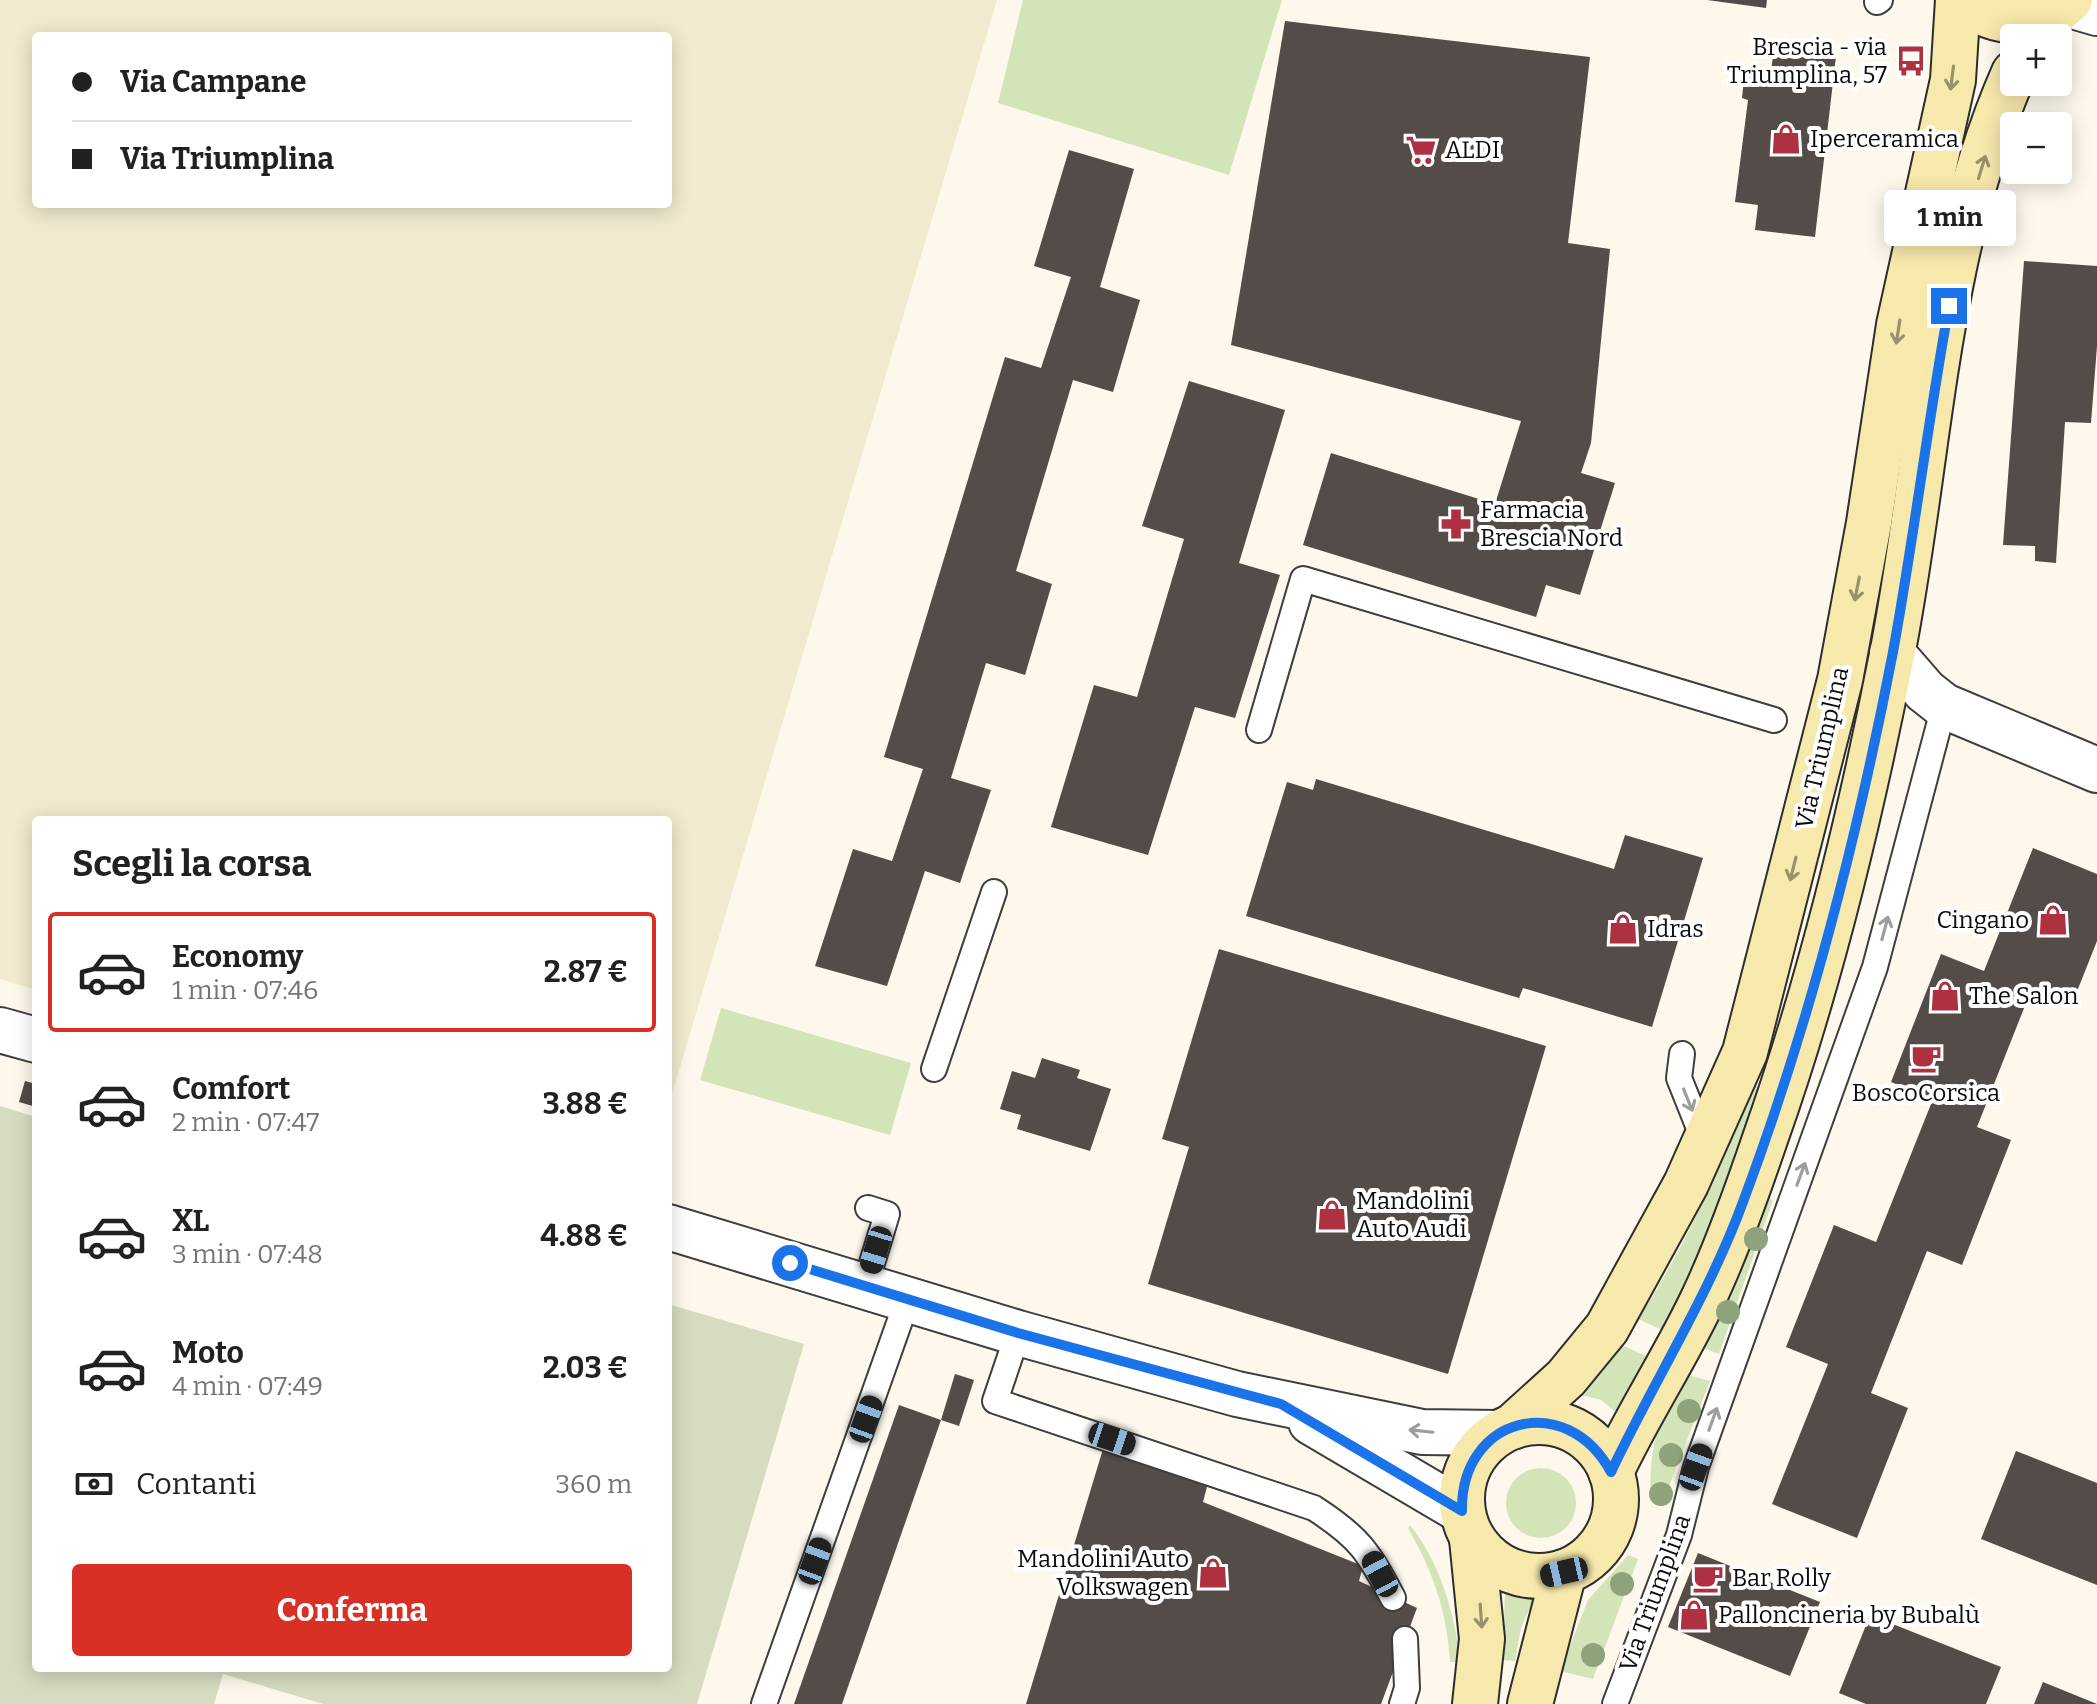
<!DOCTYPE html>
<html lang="it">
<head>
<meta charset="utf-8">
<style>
	body { margin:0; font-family:Bitter,serif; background:#f2f2f2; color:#202124; height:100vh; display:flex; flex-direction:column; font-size:30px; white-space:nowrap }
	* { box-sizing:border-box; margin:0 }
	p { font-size:26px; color:#757577 }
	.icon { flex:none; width:44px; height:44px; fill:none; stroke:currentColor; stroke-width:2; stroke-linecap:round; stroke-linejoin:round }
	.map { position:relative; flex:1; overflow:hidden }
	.side { position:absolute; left:32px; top:816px; width:640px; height:856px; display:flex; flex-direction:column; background:#fff; border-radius:8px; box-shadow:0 4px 20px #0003 }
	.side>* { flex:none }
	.hud { position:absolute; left:32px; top:32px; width:640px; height:176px; border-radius:8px; box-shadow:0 4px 20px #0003; display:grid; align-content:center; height:176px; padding:0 40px; background:#fff }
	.fabs { position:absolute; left:2000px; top:24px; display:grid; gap:16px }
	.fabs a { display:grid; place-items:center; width:72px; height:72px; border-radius:8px; background:#fff; box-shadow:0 4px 20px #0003; font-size:40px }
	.end { position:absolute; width:36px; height:36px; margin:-18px; border:10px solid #1a73e8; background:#fff; box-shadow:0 0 0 4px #fff }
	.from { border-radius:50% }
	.bubble { position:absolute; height:56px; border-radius:8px; background:#fff; box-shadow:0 4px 20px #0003; font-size:26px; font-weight:700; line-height:56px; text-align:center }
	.car { position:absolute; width:24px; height:48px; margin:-24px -12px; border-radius:10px; box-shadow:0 0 6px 2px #0007; background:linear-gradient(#222 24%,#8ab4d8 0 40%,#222 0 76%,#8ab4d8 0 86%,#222 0) }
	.hud b { display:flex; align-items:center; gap:28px; height:76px; font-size:30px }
	.hud b+b { border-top:2px solid #e0e0e0 }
	.hud i { width:20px; height:20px; background:#202124 }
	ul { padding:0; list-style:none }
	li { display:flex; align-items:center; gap:24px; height:120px; margin:0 16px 12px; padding:0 24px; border:4px solid transparent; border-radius:8px }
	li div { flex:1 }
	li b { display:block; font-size:30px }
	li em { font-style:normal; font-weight:700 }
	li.current { border-color:#d93025 }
	li>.icon { width:72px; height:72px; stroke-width:1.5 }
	h2 { padding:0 40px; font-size:36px; line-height:96px }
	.pay { display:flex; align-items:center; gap:20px; height:88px; padding:0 40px; font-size:30px }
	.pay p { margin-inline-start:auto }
	.cta { display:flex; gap:16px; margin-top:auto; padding:16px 40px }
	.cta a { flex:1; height:92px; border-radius:8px; background:#d93025; color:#fff; font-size:32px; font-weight:700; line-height:92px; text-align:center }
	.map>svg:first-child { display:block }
	.farmland { fill:#f1eace; fill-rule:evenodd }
	.green { fill:#d3e4b8 }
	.cemetery { fill:#d5dcbf }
	.building { fill:#534c49 }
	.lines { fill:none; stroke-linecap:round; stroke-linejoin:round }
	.service-casing { stroke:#3e3e3e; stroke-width:28 }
	.minor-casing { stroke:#3e3e3e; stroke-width:48 }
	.tertiary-casing { stroke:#3e3e3e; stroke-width:48 }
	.secondary-casing { stroke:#2d2d2d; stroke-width:48 }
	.service { stroke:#fff; stroke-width:24 }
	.minor { stroke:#fff; stroke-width:44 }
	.tertiary { stroke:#fff; stroke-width:44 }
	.secondary { stroke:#f7e8ac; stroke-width:44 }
	.tree { fill:#8ea27c }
	.oneway { stroke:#99906c }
	.oneway2 { stroke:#9d9d9d }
	.route { stroke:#1a73e8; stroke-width:10 }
	.labels { text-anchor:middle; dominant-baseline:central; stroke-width:8; stroke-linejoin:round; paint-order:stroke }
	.poi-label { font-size:24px; fill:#0b0b0b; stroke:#fff; text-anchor:start }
	.street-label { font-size:24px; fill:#0b0b0b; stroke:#fff }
</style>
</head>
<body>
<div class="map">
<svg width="2097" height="1704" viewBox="0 0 2097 1704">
	<rect width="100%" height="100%" fill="#fdf8eb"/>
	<path class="farmland" d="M0,0h997l-329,1108v-288h-632v170l-36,-11zM36,36h632v168h-632z"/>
	<g class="green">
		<polygon points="1023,0 1282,0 1229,175 998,103"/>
		<polygon points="721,1008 911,1063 890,1135 700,1080"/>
		<path d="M1752,1085l9,2 -55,163 -42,81 -26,-12c49,-74 82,-152 114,-234z"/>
		<polygon points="1765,1197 1773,1200 1719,1354 1698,1346 1730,1294"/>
		<polygon points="1620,1344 1646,1356 1617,1413 1601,1400 1577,1394"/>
		<path d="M1681,1373l29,8 -48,123 -11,-4c-3,-56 8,-77 30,-127z"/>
		<circle cx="1541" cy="1503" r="35"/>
		<path d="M1410,1525c32,41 43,86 51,137h-11c-3,-51 -17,-90 -42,-134z"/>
		<polygon points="1628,1555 1638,1559 1593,1679 1560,1671 1588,1600"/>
		<polygon points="1505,1588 1535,1596 1521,1628 1515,1661 1503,1660"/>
	</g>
	<polygon class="cemetery" points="0,1106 36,1117 36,1668 668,1668 668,1304 804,1344 697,1704 323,1704 223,1674 214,1704 0,1704"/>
	<g class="building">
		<polygon points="1707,0 1767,0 1766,8"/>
		<polygon points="1285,21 1590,57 1568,243 1610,249 1591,443 1581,473 1615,483 1580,595 1546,585 1536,617 1303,545 1331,453 1495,504 1521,421 1231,345"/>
		<polygon points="1774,48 1836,56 1815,237 1755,230 1758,205 1735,202 1748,100 1742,98 1745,69 1771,72"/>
		<polygon points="1069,150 1134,169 1100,287 1140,300 1113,392 1073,380 1016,571 1052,584 1025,675 986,663 951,778 991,790 960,883 925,871 887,986 815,966 853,849 892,861 923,769 884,757 1005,357 1041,368 1071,277 1034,266"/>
		<polygon points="2024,261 2097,266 2097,346 2091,423 2065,422 2056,563 2035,561 2035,546 2003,545"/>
		<polygon points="1189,381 1285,410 1239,563 1280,575 1235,718 1195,707 1148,855 1051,827 1094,685 1137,697 1184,539 1142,526"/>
		<polygon points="1316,779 1614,869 1625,835 1703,858 1652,1027 1523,988 1519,998 1246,916 1287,782 1313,790"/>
		<polygon points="2033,848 2097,874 2097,941 2072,1004 2032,988 1977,1127 2011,1140 1962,1265 1927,1251 1871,1393 1908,1408 1857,1538 1772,1504 1828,1364 1786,1347 1834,1225 1876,1242 1933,1099 1891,1082 1941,954 1984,971"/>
		<polygon points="1219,949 1546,1046 1448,1374 1148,1284 1189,1147 1162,1139"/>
		<polygon points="1042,1058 1080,1070 1077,1078 1111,1089 1090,1151 1017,1129 1021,1115 1000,1109 1012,1071 1035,1078"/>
		<polygon points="25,1081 36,1084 36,1107 19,1102"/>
		<polygon points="955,1374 974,1380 959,1426 941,1420"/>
		<polygon points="899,1405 941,1420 842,1704 794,1704"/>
		<polygon points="1103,1449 1208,1483 1203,1502 1363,1566 1359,1581 1417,1608 1381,1704 1026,1704"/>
		<polygon points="2016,1451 2097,1483 2097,1585 1981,1539"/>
		<polygon points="1698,1553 1820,1602 1790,1676 1668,1627"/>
		<polygon points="1870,1615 2001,1667 1986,1704 1866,1704 1839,1693"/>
		<polygon points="2043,1682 2097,1704 2034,1704"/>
	</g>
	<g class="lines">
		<g class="service-casing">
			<g id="service">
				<polyline points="1877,2 1880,0"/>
				<polyline points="1259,730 1303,579 1774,720"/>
				<polyline points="1682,1054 1679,1078 1705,1143"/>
				<polyline points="934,1069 994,892"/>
				<polyline points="865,1286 887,1214 868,1208"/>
				<path d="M1018,1333l-23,68 319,107c45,29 54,43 79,90"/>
				<polyline points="764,1704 908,1298"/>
				<polyline points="1402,1704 1407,1688 1405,1639"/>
				<polyline points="1615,1704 1679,1535 1696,1467 1875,967 1944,706"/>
			</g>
		</g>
		<g class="minor-casing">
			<g id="minor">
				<polyline points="1892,653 1925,691 1944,706 2097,770"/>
				<polyline points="0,1030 36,1040"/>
				<polyline points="668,1227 1018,1333 1237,1394 1422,1432 1499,1433"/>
				<polyline points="1311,1422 1462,1511"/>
			</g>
		</g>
		<g class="tertiary-casing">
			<polyline id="tertiary" points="2066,4 2097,13"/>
		</g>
		<g class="secondary-casing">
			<g id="secondary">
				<path d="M1964,0c30,27 76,28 106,0"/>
				<circle cx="1539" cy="1499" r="77"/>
				<polyline points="1512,1427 1566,1378 1607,1328 1686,1184 1745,1052 1840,680 1869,523 1899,325 1953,80 1958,0"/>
				<path d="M1611,1472c28,-60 65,-115 93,-175 24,-51 43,-105 61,-158 56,-158 95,-320 127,-484 38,-193 42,-401 122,-582"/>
				<polyline points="1472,1539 1482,1639 1475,1704"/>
				<polyline points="1530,1704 1564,1572"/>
			</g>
		</g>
		<use href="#service" class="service"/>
		<use href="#minor" class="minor"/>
		<use href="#tertiary" class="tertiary"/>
		<use href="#secondary" class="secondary"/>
	</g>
	<g class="tree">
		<circle cx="1756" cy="1239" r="12"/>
		<circle cx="1728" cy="1312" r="12"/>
		<circle cx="1689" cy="1411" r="12"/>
		<circle cx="1671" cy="1455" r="12"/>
		<circle cx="1661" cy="1494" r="12"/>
		<circle cx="1622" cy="1584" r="12"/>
		<circle cx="1593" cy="1655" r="12"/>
	</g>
	<defs><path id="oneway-shaft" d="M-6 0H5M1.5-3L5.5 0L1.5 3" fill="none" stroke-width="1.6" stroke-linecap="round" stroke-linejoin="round" transform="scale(2)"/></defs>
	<g class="oneway">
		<use href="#oneway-shaft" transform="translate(1952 78) rotate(97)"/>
		<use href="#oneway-shaft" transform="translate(1982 167) rotate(-73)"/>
		<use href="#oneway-shaft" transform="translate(1898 332) rotate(99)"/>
		<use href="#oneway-shaft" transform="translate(1857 589) rotate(101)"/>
		<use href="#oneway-shaft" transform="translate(1793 869) rotate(104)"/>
		<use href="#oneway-shaft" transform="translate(1481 1616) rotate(86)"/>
	</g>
	<g class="oneway2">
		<use href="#oneway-shaft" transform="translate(1885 928) rotate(-75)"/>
		<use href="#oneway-shaft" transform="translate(1688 1100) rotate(68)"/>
		<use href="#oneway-shaft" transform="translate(1801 1174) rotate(-70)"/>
		<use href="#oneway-shaft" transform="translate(1713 1419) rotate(-70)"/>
		<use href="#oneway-shaft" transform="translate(1421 1431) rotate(-174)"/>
	</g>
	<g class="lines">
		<path class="route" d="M790,1263l228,70 263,71 181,107c-2,-94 104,-122 149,-39 43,-91 97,-175 132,-270 67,-179 114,-363 150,-550 21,-115 35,-231 56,-346"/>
	</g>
	<defs>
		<g id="bus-bare" transform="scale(2.4)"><path d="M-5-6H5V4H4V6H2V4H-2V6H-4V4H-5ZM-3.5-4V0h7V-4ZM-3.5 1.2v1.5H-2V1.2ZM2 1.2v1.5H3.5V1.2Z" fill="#ae3142" stroke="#fff" stroke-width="2.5" paint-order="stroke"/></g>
		<g id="shop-bare" transform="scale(2.4)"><path d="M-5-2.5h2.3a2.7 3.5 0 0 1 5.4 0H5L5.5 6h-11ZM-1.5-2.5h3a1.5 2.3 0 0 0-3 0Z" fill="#ae3142" stroke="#fff" stroke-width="2.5" paint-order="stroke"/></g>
		<g id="supermarket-bare" transform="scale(2.4)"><path d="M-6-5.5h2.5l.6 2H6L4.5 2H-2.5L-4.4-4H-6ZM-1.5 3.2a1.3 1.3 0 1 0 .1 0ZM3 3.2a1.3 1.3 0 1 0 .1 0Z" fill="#ae3142" stroke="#fff" stroke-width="2.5" paint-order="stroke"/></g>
		<g id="pharmacy-bare" transform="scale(2.4)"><path d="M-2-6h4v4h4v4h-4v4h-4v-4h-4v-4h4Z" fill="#ae3142" stroke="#fff" stroke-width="2.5" paint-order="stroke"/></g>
		<g id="cafe-bare" transform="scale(2.4)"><path d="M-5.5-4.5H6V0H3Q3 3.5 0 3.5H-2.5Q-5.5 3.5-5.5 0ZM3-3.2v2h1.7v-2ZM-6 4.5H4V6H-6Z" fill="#ae3142" stroke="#fff" stroke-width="2.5" paint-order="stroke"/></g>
	</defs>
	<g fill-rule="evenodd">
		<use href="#bus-bare" x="1911" y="61"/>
		<use href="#shop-bare" x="1786" y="139"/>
		<use href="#supermarket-bare" x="1421" y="150"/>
		<use href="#pharmacy-bare" x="1456" y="524"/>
		<use href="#shop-bare" x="2053" y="920"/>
		<use href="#shop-bare" x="1623" y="929"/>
		<use href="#shop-bare" x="1945" y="996"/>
		<use href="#cafe-bare" x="1926" y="1058"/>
		<use href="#shop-bare" x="1332" y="1215"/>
		<use href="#shop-bare" x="1213" y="1573"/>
		<use href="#cafe-bare" x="1708" y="1578"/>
		<use href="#shop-bare" x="1694" y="1615"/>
	</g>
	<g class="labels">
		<g class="poi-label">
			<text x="1887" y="47" text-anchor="end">Brescia - via<tspan x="1887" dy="28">Triumplina, 57</tspan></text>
			<text x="1810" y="139">Iperceramica</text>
			<text x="1445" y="150">ALDI</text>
			<text x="1480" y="510">Farmacia<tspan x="1480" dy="28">Brescia Nord</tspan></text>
			<text x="2029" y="920" text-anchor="end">Cingano</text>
			<text x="1647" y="929">Idras</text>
			<text x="1969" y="996">The Salon</text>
			<text x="1926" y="1093" text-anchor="middle">BoscoCorsica</text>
			<text x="1356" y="1201">Mandolini<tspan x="1356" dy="28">Auto Audi</tspan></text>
			<text x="1189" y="1559" text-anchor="end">Mandolini Auto<tspan x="1189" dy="28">Volkswagen</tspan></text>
			<text x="1732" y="1578">Bar Rolly</text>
			<text x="1718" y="1615">Palloncineria by Bubalù</text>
		</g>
		<g class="street-label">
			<text transform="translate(1822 748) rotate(-77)">Via Triumplina</text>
			<text transform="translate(1655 1593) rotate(-70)">Via Triumplina</text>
		</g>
	</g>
</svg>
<div class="fabs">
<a>+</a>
<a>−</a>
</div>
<i class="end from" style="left:790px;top:1263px"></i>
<i class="end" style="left:1949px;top:306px"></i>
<div class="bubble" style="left:1884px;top:190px;width:132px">1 min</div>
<i class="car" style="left:876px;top:1250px;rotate:197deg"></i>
<i class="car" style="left:866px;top:1419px;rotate:20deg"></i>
<i class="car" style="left:1112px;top:1439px;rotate:108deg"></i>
<i class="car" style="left:1696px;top:1467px;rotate:20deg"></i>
<i class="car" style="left:815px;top:1561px;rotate:20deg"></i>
<i class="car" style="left:1564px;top:1572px;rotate:257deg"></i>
<i class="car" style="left:1380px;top:1574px;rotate:332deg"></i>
<div class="hud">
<b><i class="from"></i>Via Campane</b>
<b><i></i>Via Triumplina</b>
</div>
<section class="side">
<h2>Scegli la corsa</h2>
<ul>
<li class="current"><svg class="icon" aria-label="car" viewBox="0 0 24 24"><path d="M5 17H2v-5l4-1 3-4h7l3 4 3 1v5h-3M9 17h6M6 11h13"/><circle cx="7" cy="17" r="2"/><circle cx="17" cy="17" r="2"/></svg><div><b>Economy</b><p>1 min · 07:46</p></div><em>2.87 €</em></li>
<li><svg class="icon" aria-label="car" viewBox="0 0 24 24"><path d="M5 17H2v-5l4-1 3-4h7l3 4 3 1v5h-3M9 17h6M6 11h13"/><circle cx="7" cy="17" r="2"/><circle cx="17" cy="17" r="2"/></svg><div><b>Comfort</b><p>2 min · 07:47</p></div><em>3.88 €</em></li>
<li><svg class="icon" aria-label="car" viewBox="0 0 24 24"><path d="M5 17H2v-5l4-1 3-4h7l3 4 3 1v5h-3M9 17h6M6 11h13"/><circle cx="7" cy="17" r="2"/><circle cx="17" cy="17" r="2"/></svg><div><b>XL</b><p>3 min · 07:48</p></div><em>4.88 €</em></li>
<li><svg class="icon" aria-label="car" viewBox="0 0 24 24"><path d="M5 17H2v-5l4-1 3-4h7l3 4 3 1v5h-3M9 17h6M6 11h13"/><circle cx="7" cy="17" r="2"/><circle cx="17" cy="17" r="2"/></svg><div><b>Moto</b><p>4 min · 07:49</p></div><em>2.03 €</em></li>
</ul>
<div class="pay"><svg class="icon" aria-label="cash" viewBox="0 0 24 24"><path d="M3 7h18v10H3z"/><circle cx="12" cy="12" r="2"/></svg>Contanti<p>360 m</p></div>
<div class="cta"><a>Conferma</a></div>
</section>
</div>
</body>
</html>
